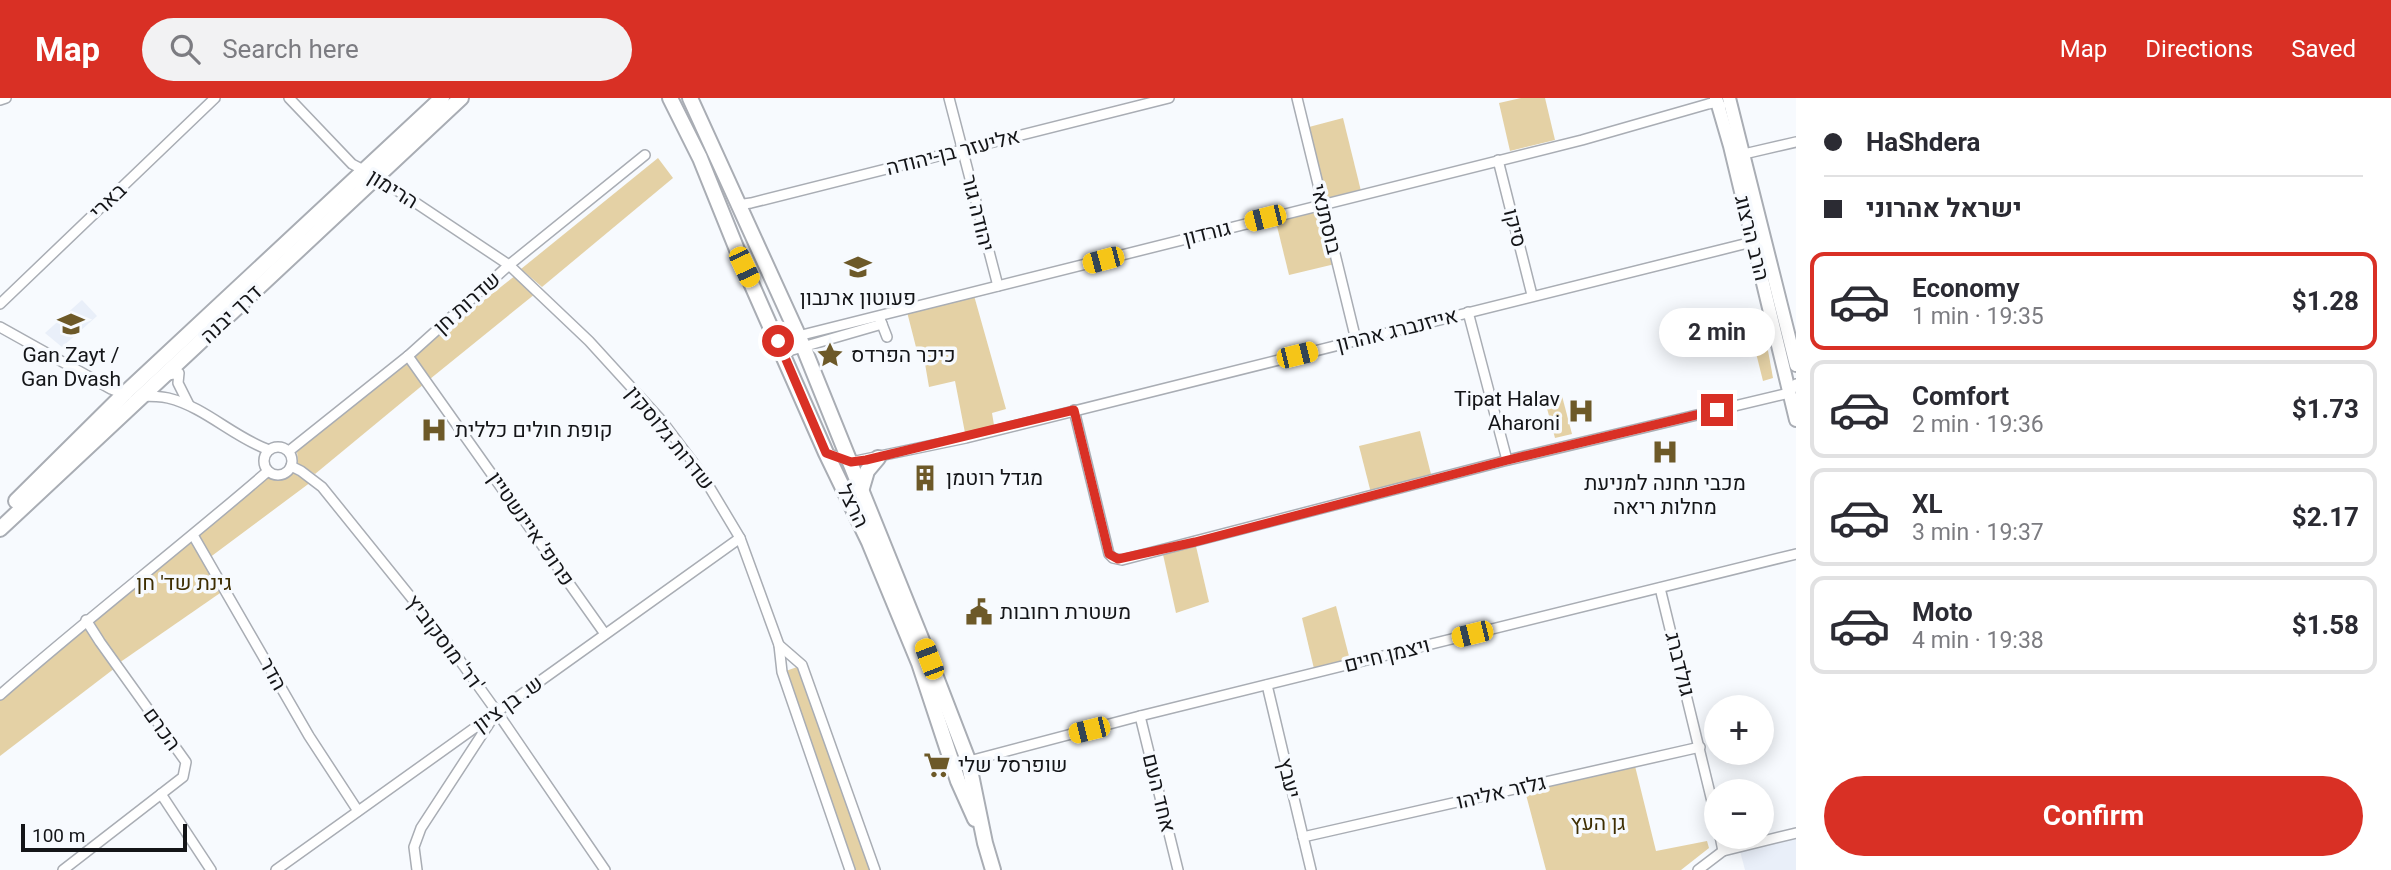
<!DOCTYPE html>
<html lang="en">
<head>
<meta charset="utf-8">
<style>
	body { margin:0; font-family:Roboto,Heebo,sans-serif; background:#f2f2f3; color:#2b2b33; height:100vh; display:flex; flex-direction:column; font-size:26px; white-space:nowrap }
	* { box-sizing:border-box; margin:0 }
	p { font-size:23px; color:#7c7c81 }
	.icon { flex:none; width:38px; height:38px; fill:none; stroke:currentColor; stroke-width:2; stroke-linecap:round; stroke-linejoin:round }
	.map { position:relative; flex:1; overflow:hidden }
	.panel { display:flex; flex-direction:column; background:#fff; width:595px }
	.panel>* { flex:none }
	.banner { display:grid; align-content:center; height:154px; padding:0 28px; background:#fff }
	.fabs { position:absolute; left:1704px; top:597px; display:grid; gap:14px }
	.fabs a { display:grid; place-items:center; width:70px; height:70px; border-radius:50%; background:#fff; box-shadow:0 4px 18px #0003; font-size:35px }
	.scale { position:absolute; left:21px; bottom:18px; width:166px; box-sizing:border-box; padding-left:7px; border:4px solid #141518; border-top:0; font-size:19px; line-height:24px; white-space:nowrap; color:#141518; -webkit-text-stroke:5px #f7fafe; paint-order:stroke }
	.end { position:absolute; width:32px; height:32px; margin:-16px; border:9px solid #d93025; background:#fff; box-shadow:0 0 0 4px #fff }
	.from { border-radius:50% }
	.bubble { position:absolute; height:49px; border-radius:24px; background:#fff; box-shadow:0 4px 18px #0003; font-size:23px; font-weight:700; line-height:49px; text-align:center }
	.car { position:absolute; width:21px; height:42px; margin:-21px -10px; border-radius:9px; box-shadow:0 0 5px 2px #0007; background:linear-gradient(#f5c518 24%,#345 0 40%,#f5c518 0 76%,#345 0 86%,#f5c518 0) }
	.banner b { display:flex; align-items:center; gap:24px; height:66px; font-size:26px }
	.banner b+b { border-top:2px solid #e1e1e2 }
	.banner i { width:18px; height:18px; background:#2b2b33 }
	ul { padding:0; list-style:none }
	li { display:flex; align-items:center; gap:21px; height:98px; margin:0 14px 10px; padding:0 14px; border:4px solid #e1e1e2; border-radius:14px }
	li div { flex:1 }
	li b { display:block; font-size:26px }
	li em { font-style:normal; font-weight:700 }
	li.on { border-color:#d93025 }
	li>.icon { width:63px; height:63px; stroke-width:1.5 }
	.primary-button { display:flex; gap:14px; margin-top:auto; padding:14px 28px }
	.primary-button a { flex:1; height:80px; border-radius:42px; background:#d93025; color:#fff; font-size:28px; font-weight:700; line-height:80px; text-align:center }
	header { display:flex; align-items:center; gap:42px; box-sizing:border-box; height:98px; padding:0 35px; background:#d93025; color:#fff }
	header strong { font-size:33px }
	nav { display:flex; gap:38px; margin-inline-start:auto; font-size:24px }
	.search { width:490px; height:63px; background:#f2f2f3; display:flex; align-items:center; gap:18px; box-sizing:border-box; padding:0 24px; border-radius:38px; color:#7c7c81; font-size:26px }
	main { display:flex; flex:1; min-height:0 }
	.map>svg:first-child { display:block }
	.built { fill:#e9eff9 }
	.green { fill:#e4d1a5 }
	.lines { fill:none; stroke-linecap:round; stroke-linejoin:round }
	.street-casing { stroke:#a9adb4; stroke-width:12 }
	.secondary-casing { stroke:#a9adb4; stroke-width:16 }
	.primary-casing { stroke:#a9adb4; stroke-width:18 }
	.street { stroke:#fff; stroke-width:9 }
	.secondary { stroke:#fff; stroke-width:12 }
	.primary { stroke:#fff; stroke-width:14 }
	.route { stroke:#d93025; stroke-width:9 }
	.labels { text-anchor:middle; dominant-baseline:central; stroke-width:7; stroke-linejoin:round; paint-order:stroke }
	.street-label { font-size:21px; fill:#141518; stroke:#f7fafe }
	.poi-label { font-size:21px; fill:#141518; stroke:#f7fafe; text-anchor:start }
	.park-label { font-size:21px; fill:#3e2e02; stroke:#f7fafe }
</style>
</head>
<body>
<header>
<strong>Map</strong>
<div class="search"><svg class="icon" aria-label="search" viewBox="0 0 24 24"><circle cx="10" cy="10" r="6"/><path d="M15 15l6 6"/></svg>Search here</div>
<nav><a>Map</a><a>Directions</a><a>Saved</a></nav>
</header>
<main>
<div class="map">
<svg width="1796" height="772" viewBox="0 0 1796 772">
	<rect width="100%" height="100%" fill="#f7fafe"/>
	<g class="built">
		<polygon points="82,202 97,218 62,249 45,235"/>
		<polygon points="1796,739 1796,772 1745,772 1740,753"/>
	</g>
	<g class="green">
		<polygon points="1521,0 1545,0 1555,42 1510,53 1499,5"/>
		<polygon points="1343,20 1361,93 1327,102 1309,29"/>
		<polygon points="658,60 673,80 542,189 521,171"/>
		<polygon points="1322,112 1335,166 1289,177 1276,124"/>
		<polygon points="516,177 535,196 430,281 413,258"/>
		<polygon points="973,194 1006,311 992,315 995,333 966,340 955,283 929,289 923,254 917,253 906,210"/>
		<polygon points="1763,225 1773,280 1763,283 1749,227"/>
		<polygon points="407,262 424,286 315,376 298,366 297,353"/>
		<polygon points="1562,298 1572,336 1555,340 1545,303"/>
		<polygon points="1420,333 1432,380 1371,395 1359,348"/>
		<path d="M293,372l18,12 -102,76 -13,-21 69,-62c13,4 18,3 28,-5z"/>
		<polygon points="194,441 223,493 119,565 89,523"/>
		<polygon points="1195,444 1209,504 1176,515 1162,452"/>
		<polygon points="1336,508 1351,566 1315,575 1302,520"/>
		<polygon points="85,526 115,570 0,658 0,599"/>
		<polygon points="800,568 872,772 852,772 783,574"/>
		<polygon points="1635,668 1656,753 1707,743 1709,750 1681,772 1546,772 1525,693"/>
	</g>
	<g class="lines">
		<g class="street-casing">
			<g id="street">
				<polyline points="289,0 352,66 377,79 509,167 589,243 662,323 701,375 740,440 779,547 782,574 850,772"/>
				<polyline points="949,0 998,188"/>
				<polyline points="1297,0 1356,242"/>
				<polyline points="0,2 6,0"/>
				<polyline points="1741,54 1744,56 1796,44"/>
				<polyline points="1498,62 1532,197"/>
				<polyline points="737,107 751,105 1169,0"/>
				<polyline points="0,206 215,0"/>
				<polyline points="1468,214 1507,362"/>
				<polyline points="880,221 887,239"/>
				<polyline points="0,229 111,291 127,297"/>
				<polyline points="778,243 1582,42 1708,6 1717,4 1721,8"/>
				<polyline points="782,255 882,226"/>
				<polyline points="408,258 605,536"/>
				<polyline points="168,277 179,275 178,285 189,307"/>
				<path d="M141,298c8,0 18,0 27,2 37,9 65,39 101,52"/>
				<polyline points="1074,312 1109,456 1113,460 1122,462 1504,363 1789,295 1796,286"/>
				<circle cx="278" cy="363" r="14"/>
				<polyline points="289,353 408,258 509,167 645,57"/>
				<polyline points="827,355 851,364 966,340 1740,147 1753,144 1757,140"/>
				<polyline points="291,368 301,373 322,389 443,539 497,614 605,772"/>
				<polyline points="193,437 309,638 358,713"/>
				<polyline points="1660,490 1717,724"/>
				<polyline points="779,547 802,567 875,772"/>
				<polyline points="1267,587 1311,772"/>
				<path d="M0,597c88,-77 180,-148 268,-224"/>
				<polyline points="1140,618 1178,772"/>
				<polyline points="954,667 1140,618 1796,456"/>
				<polyline points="161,696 211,772"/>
				<polyline points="1720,738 1723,753"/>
				<polyline points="1303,739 1700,649"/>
				<polyline points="63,772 183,679 186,664 100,544 86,522"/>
				<polyline points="276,772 740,440"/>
				<polyline points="417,772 414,749 421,730 494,618"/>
				<polyline points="1698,772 1723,753 1796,735"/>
			</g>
		</g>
		<g class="secondary-casing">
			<g id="secondary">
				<polyline points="1716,0 1730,48 1796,322"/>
				<polyline points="1729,0 1796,267"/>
			</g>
		</g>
		<g class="primary-casing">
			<g id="primary">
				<polyline points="670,0 700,60 744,169 826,355 869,444 919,565 958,683 975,721"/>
				<polyline points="690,0 803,248 921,540 968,662 985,745 993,772"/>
				<polyline points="862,390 867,373 878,360"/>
				<polyline points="16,403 123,297 442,0"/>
				<polyline points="0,431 461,0"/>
			</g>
		</g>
		<use href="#street" class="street"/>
		<use href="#secondary" class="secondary"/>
		<use href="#primary" class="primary"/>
	</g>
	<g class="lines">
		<polyline class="route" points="778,243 826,355 851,364 866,362 1074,312 1109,456 1118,461 1195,444 1504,363 1717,312"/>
	</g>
	<defs>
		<g id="school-bare" transform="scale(2.1)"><path d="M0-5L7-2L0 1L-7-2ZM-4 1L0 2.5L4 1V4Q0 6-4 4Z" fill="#6d5928" stroke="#f7fafe" stroke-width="2.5" paint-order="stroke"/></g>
		<g id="sight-bare" transform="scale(2.1)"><path d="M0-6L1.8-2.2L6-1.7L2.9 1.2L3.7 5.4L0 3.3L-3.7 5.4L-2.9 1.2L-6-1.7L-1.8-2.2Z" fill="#6d5928" stroke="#f7fafe" stroke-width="2.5" paint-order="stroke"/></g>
		<g id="hospital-bare" transform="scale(2.1)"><path d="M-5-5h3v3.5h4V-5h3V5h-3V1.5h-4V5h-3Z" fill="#6d5928" stroke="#f7fafe" stroke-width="2.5" paint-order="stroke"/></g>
		<g id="building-bare" transform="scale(2.1)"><path d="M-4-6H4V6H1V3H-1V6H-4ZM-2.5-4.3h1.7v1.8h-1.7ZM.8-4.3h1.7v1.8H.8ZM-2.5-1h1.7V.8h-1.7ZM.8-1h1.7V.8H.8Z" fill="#6d5928" stroke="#f7fafe" stroke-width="2.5" paint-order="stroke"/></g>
		<g id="civic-bare" transform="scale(2.1)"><path d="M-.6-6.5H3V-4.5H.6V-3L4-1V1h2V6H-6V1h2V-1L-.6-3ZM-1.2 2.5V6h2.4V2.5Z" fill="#6d5928" stroke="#f7fafe" stroke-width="2.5" paint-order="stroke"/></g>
		<g id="supermarket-bare" transform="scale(2.1)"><path d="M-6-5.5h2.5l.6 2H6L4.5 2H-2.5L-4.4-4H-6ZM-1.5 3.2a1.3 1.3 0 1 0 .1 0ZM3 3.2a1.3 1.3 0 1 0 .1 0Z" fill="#6d5928" stroke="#f7fafe" stroke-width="2.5" paint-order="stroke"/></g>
	</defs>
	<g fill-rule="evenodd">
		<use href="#school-bare" x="858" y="169"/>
		<use href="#school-bare" x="71" y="226"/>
		<use href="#sight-bare" x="830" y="257"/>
		<use href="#hospital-bare" x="1581" y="313"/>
		<use href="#hospital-bare" x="434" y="332"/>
		<use href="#hospital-bare" x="1665" y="354"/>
		<use href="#building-bare" x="925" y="380"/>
		<use href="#civic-bare" x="979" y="514"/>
		<use href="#supermarket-bare" x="937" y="667"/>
	</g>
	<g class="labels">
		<g class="street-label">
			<text transform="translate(953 54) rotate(-14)">אליעזר בן-יהודה</text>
			<text transform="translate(393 91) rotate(32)">הרימון</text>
			<text transform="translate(108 103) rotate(-44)">בארי</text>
			<text transform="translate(978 115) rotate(76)">יהודה גור</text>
			<text transform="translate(1326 121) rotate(76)">בוסתנאי</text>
			<text transform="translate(1515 130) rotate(76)">סיקו</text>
			<text transform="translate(1207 135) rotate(-14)">גורדון</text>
			<text transform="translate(1752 140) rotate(76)">הרב הרצוג</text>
			<text transform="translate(467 205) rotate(-42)">שדרות חן</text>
			<text transform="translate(231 216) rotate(-43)">דרך יבנה</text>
			<text transform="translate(1397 232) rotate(-14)">אייזנברג אהרון</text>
			<text transform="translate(670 340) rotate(51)">שדרות גלוסקין</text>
			<text transform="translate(853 408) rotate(64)">הרצל</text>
			<text transform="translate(531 431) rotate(55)">פרופ׳ איינשטיין</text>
			<text transform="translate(445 545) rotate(53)">דר' מוסקוביץ'</text>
			<text transform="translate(1387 557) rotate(-14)">ויצמן חיים</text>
			<text transform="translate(1680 566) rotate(76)">גולדברג</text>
			<text transform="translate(273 576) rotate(61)">הדר</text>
			<text transform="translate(508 606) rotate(-36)">ש. בן ציון</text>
			<text transform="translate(162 631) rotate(54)">הכרם</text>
			<text transform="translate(1289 680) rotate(77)">יעבץ</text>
			<text transform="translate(1501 694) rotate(-13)">גלזר אליהו</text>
			<text transform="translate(1159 695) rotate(76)">אחד העם</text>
		</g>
		<g class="poi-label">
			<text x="858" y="200" text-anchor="middle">פעוטון ארנבון</text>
			<text x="71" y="257" text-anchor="middle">Gan Zayt /<tspan x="71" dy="24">Gan Dvash</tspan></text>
			<text x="851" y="257">כיכר הפרדס</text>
			<text x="1560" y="301" text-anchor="end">Tipat Halav<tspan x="1560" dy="24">Aharoni</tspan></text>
			<text x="455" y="332">קופת חולים כללית</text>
			<text x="946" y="380">מגדל רוטמן</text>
			<text x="1665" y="385" text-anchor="middle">מכבי תחנה למניעת<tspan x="1665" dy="24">מחלות ריאה</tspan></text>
			<text x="1000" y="514">משטרת רחובות</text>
			<text x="958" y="667">שופרסל שלי</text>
		</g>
		<g class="park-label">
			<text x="184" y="485">גינת שד' חן</text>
			<text x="1598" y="725">גן העץ</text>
		</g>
	</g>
</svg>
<div class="fabs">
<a>+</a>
<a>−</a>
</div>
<div class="scale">100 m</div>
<i class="end from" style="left:778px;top:243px"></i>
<i class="end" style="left:1717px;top:312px"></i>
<div class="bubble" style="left:1659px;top:210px;width:116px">2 min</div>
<i class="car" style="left:1265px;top:120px;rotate:256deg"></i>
<i class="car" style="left:1103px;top:162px;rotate:255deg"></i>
<i class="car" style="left:744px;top:169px;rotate:155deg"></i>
<i class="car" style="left:1297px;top:257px;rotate:76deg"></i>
<i class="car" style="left:1472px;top:536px;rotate:256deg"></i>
<i class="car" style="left:929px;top:561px;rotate:339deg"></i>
<i class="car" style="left:1089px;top:632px;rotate:256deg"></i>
</div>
<section class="panel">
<div class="banner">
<b><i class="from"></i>HaShdera</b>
<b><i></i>ישראל אהרוני</b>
</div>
<ul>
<li class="on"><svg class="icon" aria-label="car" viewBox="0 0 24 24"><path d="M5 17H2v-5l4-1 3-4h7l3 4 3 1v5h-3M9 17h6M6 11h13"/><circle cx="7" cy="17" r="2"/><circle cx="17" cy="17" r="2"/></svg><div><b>Economy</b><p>1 min · 19:35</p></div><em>$1.28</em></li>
<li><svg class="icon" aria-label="car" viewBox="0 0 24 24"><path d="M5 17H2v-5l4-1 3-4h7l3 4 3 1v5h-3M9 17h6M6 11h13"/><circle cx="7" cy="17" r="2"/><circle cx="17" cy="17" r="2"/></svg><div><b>Comfort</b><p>2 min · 19:36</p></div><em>$1.73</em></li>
<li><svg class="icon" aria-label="car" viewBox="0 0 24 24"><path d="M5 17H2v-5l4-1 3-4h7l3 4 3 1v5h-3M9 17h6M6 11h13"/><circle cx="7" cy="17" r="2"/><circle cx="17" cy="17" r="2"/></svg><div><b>XL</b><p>3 min · 19:37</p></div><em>$2.17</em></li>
<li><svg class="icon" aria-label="car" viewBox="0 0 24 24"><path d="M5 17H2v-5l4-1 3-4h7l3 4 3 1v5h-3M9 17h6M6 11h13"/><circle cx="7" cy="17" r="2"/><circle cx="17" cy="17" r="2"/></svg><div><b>Moto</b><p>4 min · 19:38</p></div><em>$1.58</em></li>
</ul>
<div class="primary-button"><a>Confirm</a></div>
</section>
</main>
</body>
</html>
